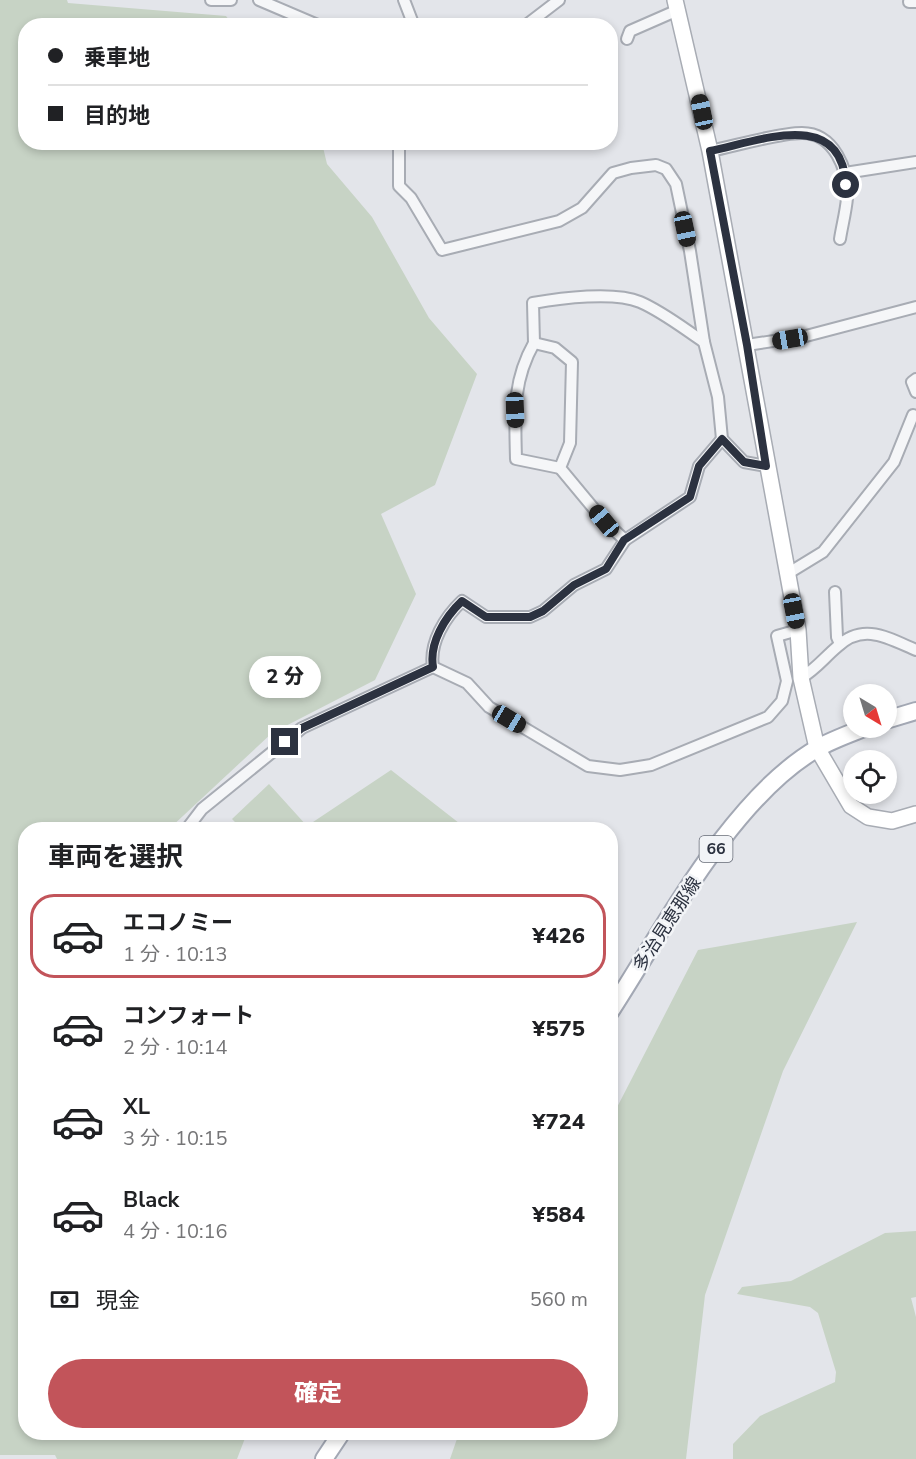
<!DOCTYPE html>
<html lang="ja">
<head>
<meta charset="utf-8">
<style>
	body { margin:0; font-family:"Nunito Sans","Noto Sans JP",sans-serif; background:#f6f6f6; color:#202124; height:100vh; display:flex; flex-direction:column; font-size:22px; white-space:nowrap }
	* { box-sizing:border-box; margin:0 }
	p { font-size:20px; color:#757577 }
	.icon { flex:none; width:33px; height:33px; fill:none; stroke:currentColor; stroke-width:2; stroke-linecap:round; stroke-linejoin:round }
	.map { position:relative; flex:1; overflow:hidden }
	.drawer { position:absolute; left:18px; top:822px; width:600px; height:618px; display:flex; flex-direction:column; background:#fff; border-radius:24px; box-shadow:0 3px 9px #0003 }
	.drawer>* { flex:none }
	.hud { position:absolute; left:18px; top:18px; width:600px; height:132px; border-radius:24px; box-shadow:0 3px 9px #0003; display:grid; align-content:center; height:132px; padding:0 30px; background:#fff }
	.needle { width:39px; rotate:142deg }
	.controls { position:absolute; left:843px; top:684px; display:grid; gap:12px }
	.controls a { display:grid; place-items:center; width:54px; height:54px; border-radius:50%; background:#fff; box-shadow:0 3px 9px #0003; font-size:30px }
	.end { position:absolute; width:27px; height:27px; margin:-14px; border:8px solid #2c3240; background:#fff; box-shadow:0 0 0 3px #fff }
	.from { border-radius:50% }
	.bubble { position:absolute; height:42px; border-radius:21px; background:#fff; box-shadow:0 3px 9px #0003; font-size:20px; font-weight:800; line-height:42px; text-align:center }
	.car { position:absolute; width:18px; height:36px; margin:-18px -9px; border-radius:8px; box-shadow:0 0 4px 2px #0007; background:linear-gradient(#222 24%,#8ab4d8 0 40%,#222 0 76%,#8ab4d8 0 86%,#222 0) }
	.hud b { display:flex; align-items:center; gap:21px; height:57px; font-size:22px }
	.hud b+b { border-top:2px solid #e0e0e0 }
	.hud i { width:15px; height:15px; background:#202124 }
	ul { padding:0; list-style:none }
	li { display:flex; align-items:center; gap:18px; height:84px; margin:0 12px 9px; padding:0 18px; border:3px solid transparent; border-radius:24px }
	li div { flex:1 }
	li b { display:block; font-size:22px }
	li em { font-style:normal; font-weight:800 }
	li.on { border-color:#c2545a }
	li>.icon { width:54px; height:54px; stroke-width:1.5 }
	h2 { padding:0 30px; font-size:27px; line-height:72px }
	.pay { display:flex; align-items:center; gap:15px; height:66px; padding:0 30px; font-size:22px }
	.pay p { margin-inline-start:auto }
	.cta { display:flex; gap:12px; margin-top:auto; padding:12px 30px }
	.cta a { flex:1; height:69px; border-radius:36px; background:#c2545a; color:#fff; font-size:24px; font-weight:800; line-height:69px; text-align:center }
	.map>svg:first-child { display:block }
	.green { fill:#c7d3c5 }
	.lines { fill:none; stroke-linecap:round; stroke-linejoin:round }
	.street-casing { stroke:#a8acb4; stroke-width:14 }
	.secondary-casing { stroke:#a8acb4; stroke-width:18 }
	.primary-casing { stroke:#a3a8b4; stroke-width:20 }
	.street { stroke:#f5f6f8; stroke-width:10 }
	.secondary { stroke:#fff; stroke-width:15 }
	.primary { stroke:#fff; stroke-width:16 }
	.route { stroke:#2c3240; stroke-width:8 }
	.labels { text-anchor:middle; dominant-baseline:central; stroke-width:5; stroke-linejoin:round; paint-order:stroke }
	.shield { fill:#f2f4f7; stroke:#676c77; stroke-width:1.5 }
	.shield-label { font-size:16px; font-weight:bold; fill:#2c3240 }
	.street-label { font-size:18px; fill:#2c3240; stroke:#f2f4f7 }
</style>
</head>
<body>
<div class="map">
<svg width="916" height="1459" viewBox="0 0 916 1459">
	<rect width="100%" height="100%" fill="#e3e5ea"/>
	<g class="green">
		<polygon points="0,0 67,0 68,3 226,16 233,25 26,26 26,142 322,143 327,164 372,217 429,318 477,374 435,485 381,514 416,594 375,680 272,733 169,829 26,830 26,1432 247,1433 237,1459 57,1459 55,1455 0,1455"/>
		<polygon points="391,770 459,823 457,829 242,829 232,819 269,784 307,826"/>
		<polygon points="857,922 783,1071 705,1295 686,1459 450,1459 459,1433 610,1432 611,1119 698,950"/>
		<polygon points="916,1231 916,1297 911,1298 916,1317 916,1459 733,1459 733,1444 760,1416 835,1382 836,1372 818,1313 810,1307 737,1294 742,1287 791,1281 885,1233"/>
	</g>
	<g class="lines">
		<g class="street-casing">
			<g id="street">
				<polyline points="211,0 231,0"/>
				<polyline points="259,0 320,26"/>
				<polyline points="404,0 414,26"/>
				<polyline points="909,2 916,2"/>
				<polyline points="525,26 559,0"/>
				<polyline points="627,39 630,31 678,10"/>
				<polyline points="399,142 399,186 411,198 442,250 559,221 582,208 613,173 631,168 656,165 666,169 676,184 690,251 704,342 718,397 722,439 744,462 766,466"/>
				<path d="M710,151c25,-5 68,-18 92,-18 32,0 47,37 45,65 -1,13 -5,28 -7,41"/>
				<polyline points="845,173 916,162"/>
				<path d="M534,343c-22,39 -19,72 -18,116l44,9"/>
				<polyline points="747,345 806,336 916,307"/>
				<polyline points="916,379 912,382 916,392"/>
				<path d="M625,540l-21,-19 -44,-53 10,-25 2,-81 -17,-14 -21,-5 -1,-40c28,-5 81,-12 107,-1 23,10 43,26 64,40"/>
				<polyline points="787,574 823,552 894,462 913,415"/>
				<polyline points="835,592 837,637 840,644"/>
				<polyline points="433,667 467,683 489,707 588,766 620,770 651,765 768,717 782,701 787,681 777,636 798,630"/>
				<path d="M433,667c-4,-24 12,-50 29,-66l24,16h44l13,-6 31,-26 32,-16 19,-29 65,-43 9,-31 23,-27"/>
				<path d="M801,678c15,-9 23,-20 36,-31 26,-25 51,-9 79,3"/>
				<polyline points="186,830 202,809 302,728 433,667"/>
			</g>
		</g>
		<g class="secondary-casing">
			<polyline id="secondary" points="675,0 710,151 798,630 801,678 817,748 851,806 868,817 892,821 916,814"/>
		</g>
		<g class="primary-casing">
			<g id="primary">
				<polyline points="886,720 916,711"/>
				<path d="M610,1012c54,-83 121,-214 208,-264 14,-8 31,-14 46,-20"/>
				<polyline points="324,1459 342,1432"/>
			</g>
		</g>
		<use href="#street" class="street"/>
		<use href="#secondary" class="secondary"/>
		<use href="#primary" class="primary"/>
	</g>
	<g class="lines">
		<path class="route" d="M285,742l17,-14 131,-61c-4,-24 12,-50 29,-66l24,16h44l13,-6 31,-26 32,-16 18,-29 66,-43 9,-31 23,-27 22,23 22,4 -19,-121 -37,-194c50,-10 131,-44 136,34"/>
	</g>
	<g class="labels">
		<rect class="shield" x="699.5" y="836" width="33" height="26" rx="4.5"/>
		<g class="shield-label">
			<text x="716" y="849">66</text>
		</g>
		<g class="street-label">
			<text transform="translate(667 924) rotate(-57)">多治見恵那線</text>
		</g>
	</g>
</svg>
<div class="controls">
<a><svg class="needle" viewBox="-14 -14 28 28"><path d="M0-13l5 13h-10z" fill="#e53935"/><path d="M0 13l5-13h-10z" fill="#757577"/></svg></a>
<a><svg class="icon" aria-label="locate" viewBox="0 0 24 24"><circle cx="12" cy="12" r="6"/><path d="M12 2v4M12 18v4M2 12h4M18 12h4"/></svg></a>
</div>
<i class="end from" style="left:846px;top:185px"></i>
<i class="end" style="left:285px;top:742px"></i>
<div class="bubble" style="left:249px;top:656px;width:72px">2 分</div>
<i class="car" style="left:702px;top:112px;rotate:348deg"></i>
<i class="car" style="left:685px;top:229px;rotate:168deg"></i>
<i class="car" style="left:790px;top:339px;rotate:260deg"></i>
<i class="car" style="left:515px;top:410px;rotate:178deg"></i>
<i class="car" style="left:604px;top:521px;rotate:320deg"></i>
<i class="car" style="left:794px;top:611px;rotate:169deg"></i>
<i class="car" style="left:509px;top:719px;rotate:121deg"></i>
<div class="hud">
<b><i class="from"></i>乗車地</b>
<b><i></i>目的地</b>
</div>
<section class="drawer">
<h2>車両を選択</h2>
<ul>
<li class="on"><svg class="icon" aria-label="car" viewBox="0 0 24 24"><path d="M5 17H2v-5l4-1 3-4h7l3 4 3 1v5h-3M9 17h6M6 11h13"/><circle cx="7" cy="17" r="2"/><circle cx="17" cy="17" r="2"/></svg><div><b>エコノミー</b><p>1 分 · 10:13</p></div><em>¥426</em></li>
<li><svg class="icon" aria-label="car" viewBox="0 0 24 24"><path d="M5 17H2v-5l4-1 3-4h7l3 4 3 1v5h-3M9 17h6M6 11h13"/><circle cx="7" cy="17" r="2"/><circle cx="17" cy="17" r="2"/></svg><div><b>コンフォート</b><p>2 分 · 10:14</p></div><em>¥575</em></li>
<li><svg class="icon" aria-label="car" viewBox="0 0 24 24"><path d="M5 17H2v-5l4-1 3-4h7l3 4 3 1v5h-3M9 17h6M6 11h13"/><circle cx="7" cy="17" r="2"/><circle cx="17" cy="17" r="2"/></svg><div><b>XL</b><p>3 分 · 10:15</p></div><em>¥724</em></li>
<li><svg class="icon" aria-label="car" viewBox="0 0 24 24"><path d="M5 17H2v-5l4-1 3-4h7l3 4 3 1v5h-3M9 17h6M6 11h13"/><circle cx="7" cy="17" r="2"/><circle cx="17" cy="17" r="2"/></svg><div><b>Black</b><p>4 分 · 10:16</p></div><em>¥584</em></li>
</ul>
<div class="pay"><svg class="icon" aria-label="cash" viewBox="0 0 24 24"><path d="M3 7h18v10H3z"/><circle cx="12" cy="12" r="2"/></svg>現金<p>560 m</p></div>
<div class="cta"><a>確定</a></div>
</section>
</div>
</body>
</html>
